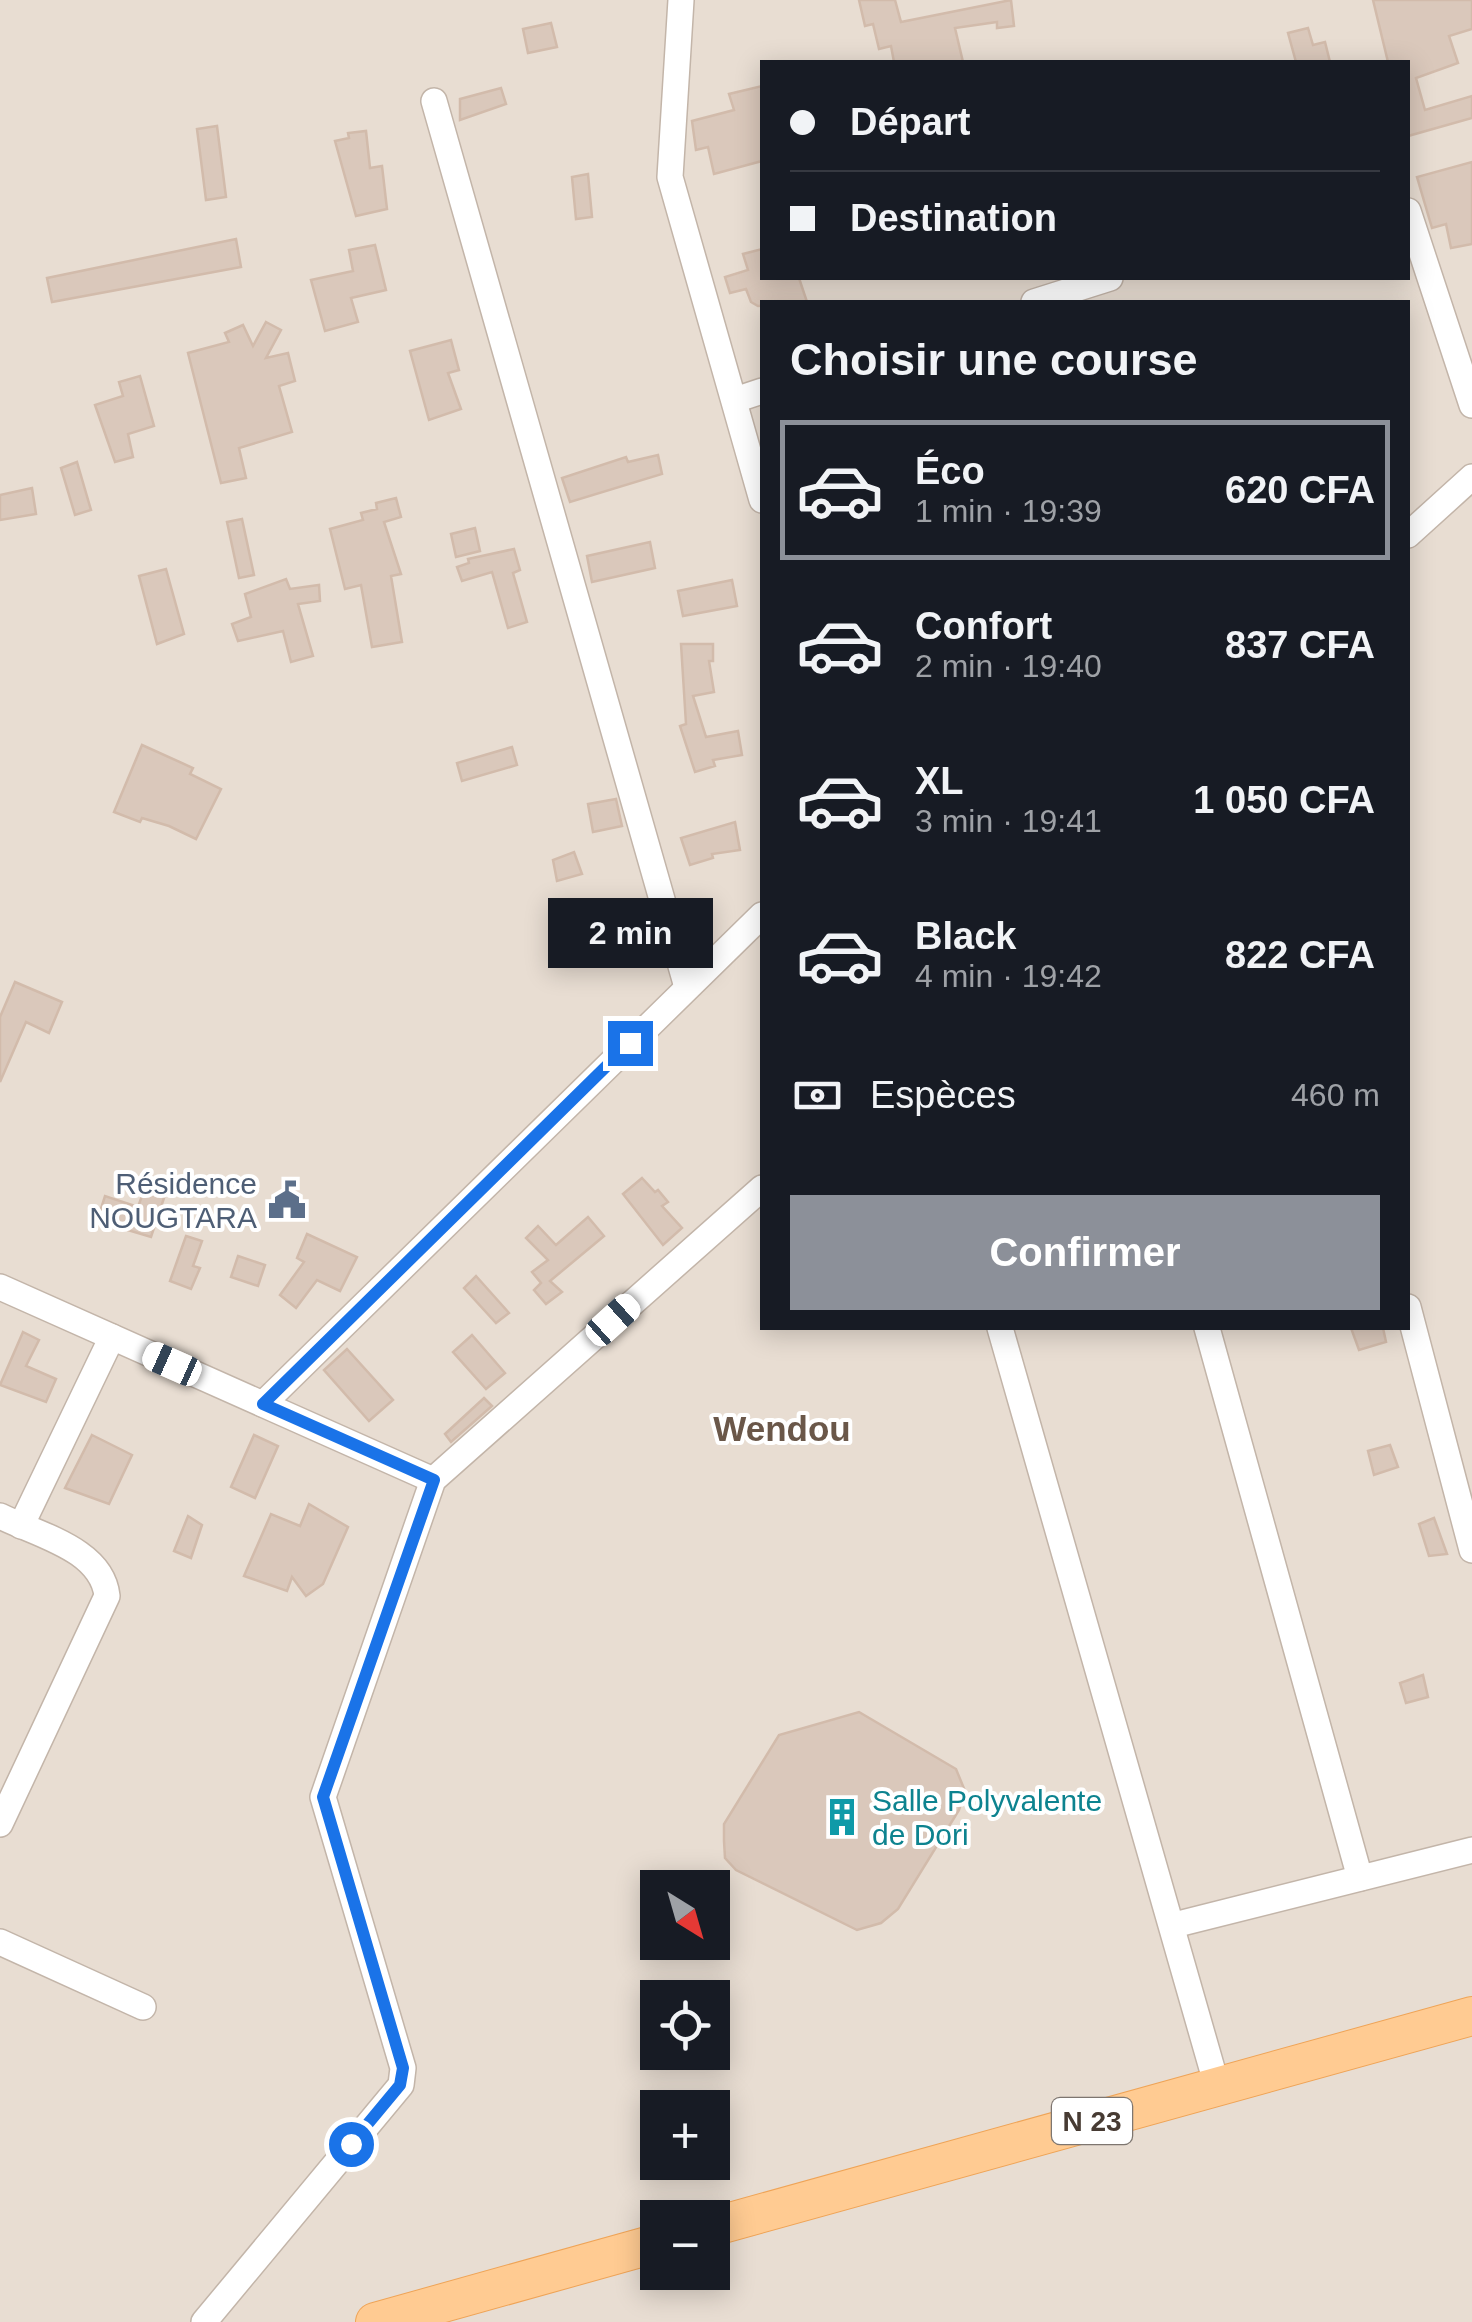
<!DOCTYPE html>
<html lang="fr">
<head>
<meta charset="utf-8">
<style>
	body { margin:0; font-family:Helvetica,sans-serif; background:#242831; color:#f1f3f6; height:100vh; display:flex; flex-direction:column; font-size:38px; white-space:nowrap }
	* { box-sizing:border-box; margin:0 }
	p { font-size:32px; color:#9ea1a6 }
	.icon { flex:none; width:55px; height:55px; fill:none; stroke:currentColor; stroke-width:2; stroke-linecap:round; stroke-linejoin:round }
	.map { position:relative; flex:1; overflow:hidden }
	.drawer { position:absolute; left:760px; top:300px; width:650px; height:1030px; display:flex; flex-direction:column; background:#171b24; border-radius:0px; box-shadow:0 5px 25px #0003 }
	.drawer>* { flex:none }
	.hud { position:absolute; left:760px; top:60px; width:650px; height:220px; border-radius:0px; box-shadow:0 5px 25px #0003; display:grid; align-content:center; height:220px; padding:0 30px; background:#171b24 }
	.needle { width:65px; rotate:143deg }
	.buttons { position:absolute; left:640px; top:1870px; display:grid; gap:20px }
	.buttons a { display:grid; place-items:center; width:90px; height:90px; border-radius:0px; background:#171b24; box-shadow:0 5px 25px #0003; font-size:50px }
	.end { position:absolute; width:45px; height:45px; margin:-22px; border:12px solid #1a73e8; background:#fff; box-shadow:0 0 0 5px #fff }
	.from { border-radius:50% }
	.bubble { position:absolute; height:70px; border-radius:0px; background:#171b24; box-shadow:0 5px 25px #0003; font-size:32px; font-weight:700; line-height:70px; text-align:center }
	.car { position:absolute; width:30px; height:60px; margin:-30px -15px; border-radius:12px; box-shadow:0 0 8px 2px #0007; background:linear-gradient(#fff 24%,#345 0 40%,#fff 0 76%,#345 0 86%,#fff 0) }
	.hud b { display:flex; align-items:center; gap:35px; height:95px; font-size:38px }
	.hud b+b { border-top:2px solid #363941 }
	.hud i { width:25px; height:25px; background:#f1f3f6 }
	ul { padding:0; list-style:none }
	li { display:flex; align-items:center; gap:30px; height:140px; margin:0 20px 15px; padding:0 10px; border:5px solid transparent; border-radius:0px }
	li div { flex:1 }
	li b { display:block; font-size:38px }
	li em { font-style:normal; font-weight:700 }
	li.on { border-color:#8c9099 }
	li>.icon { width:90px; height:90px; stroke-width:1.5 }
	h2 { padding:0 30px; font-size:45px; line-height:120px }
	.pay { display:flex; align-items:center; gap:25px; height:110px; padding:0 30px; font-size:38px }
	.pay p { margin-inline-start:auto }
	.button { display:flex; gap:20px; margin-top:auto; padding:20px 30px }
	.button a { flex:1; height:115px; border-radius:0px; background:#8c9099; color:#fff; font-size:40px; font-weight:700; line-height:115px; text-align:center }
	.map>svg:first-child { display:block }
	.residential { fill:#e8ddd2; fill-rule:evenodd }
	.building { fill:#dac8bb; stroke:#d2bbab; stroke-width:2.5 }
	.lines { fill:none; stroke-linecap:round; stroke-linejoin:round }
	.street-casing { stroke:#c3b5a9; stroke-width:28 }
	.primary-casing { stroke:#efa457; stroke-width:40 }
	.street { stroke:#fff; stroke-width:25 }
	.primary { stroke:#ffcb92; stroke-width:38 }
	.route { stroke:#1a73e8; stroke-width:12 }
	.labels { text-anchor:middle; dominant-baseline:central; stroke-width:8; stroke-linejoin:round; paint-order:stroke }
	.shield { fill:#fff; stroke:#7e7670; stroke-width:2.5 }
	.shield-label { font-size:28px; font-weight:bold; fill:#473b33 }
	.service-label { font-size:30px; fill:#4e5e75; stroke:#fff; text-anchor:end }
	.culture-label { font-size:30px; fill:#0d838f; stroke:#fff; text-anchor:start }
	.quarter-label { font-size:35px; font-weight:bold; fill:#6a5749; stroke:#fff }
</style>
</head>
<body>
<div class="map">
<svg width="1472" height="2322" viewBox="0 0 1472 2322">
	<rect width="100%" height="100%" fill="#f4ece4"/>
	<path class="residential" d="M0,0h1472v2322h-1472zM762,62h646v216h-646zM762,302h646v1026h-646zM658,1888h54v54h-54zM658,1998h54v54h-54zM658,2108h54v54h-54zM658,2218h54v54h-54z"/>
	<g class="building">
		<polygon points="859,0 895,0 901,22 1011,0 1014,26 997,28 997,22 955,28 963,62 894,62 891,46 879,49 873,24 865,26"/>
		<polygon points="1373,0 1472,0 1472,29 1449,36 1458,63 1416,78 1425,110 1472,96 1472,118 1408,136 1408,62 1388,62"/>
		<polygon points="551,23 557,47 528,53 523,29"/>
		<polygon points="1308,28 1313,45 1325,42 1330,62 1296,62 1288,33"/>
		<polygon points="762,86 762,161 714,174 708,147 696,150 692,121 734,110 729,94"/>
		<polygon points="501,88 506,104 460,120 460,99"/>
		<polygon points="217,126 226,197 206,200 197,129"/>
		<polygon points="366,131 370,168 382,166 387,209 356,216 335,141 349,138 348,133"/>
		<polygon points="1472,162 1472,244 1451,248 1446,224 1432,228 1417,177"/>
		<polygon points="588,174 592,217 576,219 572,177"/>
		<polygon points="236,239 241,267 52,302 47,278"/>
		<polygon points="375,245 386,290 351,298 358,322 325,331 311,280 353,271 349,250"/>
		<polygon points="762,249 762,278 799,278 807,302 758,306 751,302 746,289 730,293 725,277 748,270 743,254"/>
		<polygon points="266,322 281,330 266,358 288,353 295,381 279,386 292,432 239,448 246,478 221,483 188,353 229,342 225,333 243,325 253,346"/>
		<polygon points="451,340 459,370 448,373 461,409 429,420 410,351"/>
		<polygon points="140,376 154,426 128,434 133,457 115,462 95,405 123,396 119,382"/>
		<polygon points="658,455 662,474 570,502 562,478 626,457 628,462"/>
		<polygon points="77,462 91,510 75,515 61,468"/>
		<polygon points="32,488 36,514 0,520 0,495"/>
		<polygon points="396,498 401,517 384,522 401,574 391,576 402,642 372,647 361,585 345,589 330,529 363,520 361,513 377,509 376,503"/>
		<polygon points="242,519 254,575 239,578 227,522"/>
		<polygon points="475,528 480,551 456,557 451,534"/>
		<polygon points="650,542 655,568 592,582 587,556"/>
		<polygon points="514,549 520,570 513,573 527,622 508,628 492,572 462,581 457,567 469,563 468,559"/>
		<polygon points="166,569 184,634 157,644 139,576"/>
		<polygon points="286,579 290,589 319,585 320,601 298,604 313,656 291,662 283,631 238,641 232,624 251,617 245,594"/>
		<polygon points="732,580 737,606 683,616 678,591"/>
		<polygon points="681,644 713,644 713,661 709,661 714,692 693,696 706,737 738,731 742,755 713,760 715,766 695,772 680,726 686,724"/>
		<polygon points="142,745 193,768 190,774 221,789 196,839 169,826 142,818 140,822 114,812"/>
		<polygon points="512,747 517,765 462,781 457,763"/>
		<polygon points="616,799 622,826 593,832 588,804"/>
		<polygon points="735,822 740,850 712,854 713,858 690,865 681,838"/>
		<polygon points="574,852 582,874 557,881 553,860"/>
		<polygon points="15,982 62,1002 49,1033 26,1022 0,1082 0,1017"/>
		<polygon points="642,1178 655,1192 658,1190 668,1202 662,1206 682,1228 663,1245 623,1194"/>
		<polygon points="148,1179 168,1186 151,1237 97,1221 105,1196 138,1207"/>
		<polygon points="588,1217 604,1236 550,1281 562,1292 546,1304 534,1290 541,1283 532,1272 548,1260 526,1238 538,1226 556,1245"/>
		<polygon points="307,1234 357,1257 340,1291 317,1280 296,1308 280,1295 304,1262 297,1258"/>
		<polygon points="186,1236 202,1241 193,1266 200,1268 191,1289 170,1281"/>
		<polygon points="238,1256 265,1265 258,1286 231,1277"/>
		<polygon points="476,1276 509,1313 496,1323 464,1288"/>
		<polygon points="1351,1328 1383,1328 1386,1342 1359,1350"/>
		<polygon points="23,1332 39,1340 26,1366 56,1379 46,1402 0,1385"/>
		<polygon points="472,1335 505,1373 486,1389 453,1352"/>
		<polygon points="347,1349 393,1400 369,1421 324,1370"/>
		<polygon points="484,1398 492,1406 451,1442 445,1434"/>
		<polygon points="92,1435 132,1455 109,1504 65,1488"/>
		<polygon points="254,1435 278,1446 255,1498 231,1487"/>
		<polygon points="1390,1445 1398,1467 1374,1475 1368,1451"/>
		<polygon points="309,1504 348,1527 323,1584 306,1596 292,1577 287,1591 244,1576 271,1514 300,1526"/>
		<polygon points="188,1516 202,1525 191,1558 174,1551"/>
		<polygon points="1434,1518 1447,1554 1429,1556 1419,1524"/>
		<polygon points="1423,1675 1428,1697 1406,1703 1400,1683"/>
		<polygon points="859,1712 956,1769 965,1791 959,1810 898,1909 881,1923 857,1930 736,1870 725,1858 724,1841 724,1824 779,1735"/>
	</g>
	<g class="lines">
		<g class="street-casing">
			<g id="street">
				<polyline points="681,0 670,177 762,500"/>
				<polyline points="434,101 687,987"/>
				<polyline points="1408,211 1472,405"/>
				<polyline points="1034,302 1110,278"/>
				<polyline points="735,400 762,391"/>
				<polyline points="1408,535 1472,477"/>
				<polyline points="0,1287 433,1480"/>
				<polyline points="1408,1307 1472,1550"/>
				<polyline points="1000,1328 1217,2086"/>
				<polyline points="1207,1328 1360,1878"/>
				<polyline points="263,1404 762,915"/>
				<path d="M0,1516c38,19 102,33 107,80l-107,228"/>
				<polyline points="21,1526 112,1337"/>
				<polyline points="1174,1925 1472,1850"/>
				<polyline points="0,1942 143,2007"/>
				<polyline points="204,2322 401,2085 403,2068 323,1797 433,1480 762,1188"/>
			</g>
		</g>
		<g class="primary-casing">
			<g id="primary">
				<polyline points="712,2227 1472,2016"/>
				<polyline points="375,2322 658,2243"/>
			</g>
		</g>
		<use href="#street" class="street"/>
		<use href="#primary" class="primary"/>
	</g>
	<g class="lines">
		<polyline class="route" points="351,2144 400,2085 403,2068 323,1797 434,1480 263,1404 630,1043"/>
	</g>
	<defs>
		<g id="civic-bare" transform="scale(3)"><path d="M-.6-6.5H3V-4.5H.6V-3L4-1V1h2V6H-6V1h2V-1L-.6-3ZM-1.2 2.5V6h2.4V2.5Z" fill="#5c6f8a" stroke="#fff" stroke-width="2.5" paint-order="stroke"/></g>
		<g id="building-bare" transform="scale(3)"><path d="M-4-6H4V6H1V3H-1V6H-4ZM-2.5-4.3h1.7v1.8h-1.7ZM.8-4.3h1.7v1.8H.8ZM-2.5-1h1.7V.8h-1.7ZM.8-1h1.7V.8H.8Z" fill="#0f9aa8" stroke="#fff" stroke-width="2.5" paint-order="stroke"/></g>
	</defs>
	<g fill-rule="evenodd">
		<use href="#civic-bare" x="287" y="1200"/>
		<use href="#building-bare" x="842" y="1817"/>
	</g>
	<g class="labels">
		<rect class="shield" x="1052" y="2098" width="80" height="46" rx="8"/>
		<g class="shield-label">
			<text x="1092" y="2121">N 23</text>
		</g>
		<g class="service-label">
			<text x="257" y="1183">Résidence<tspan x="257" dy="34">NOUGTARA</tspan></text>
		</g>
		<g class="culture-label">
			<text x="872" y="1800">Salle Polyvalente<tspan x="872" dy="34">de Dori</tspan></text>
		</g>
		<g class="quarter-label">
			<text x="782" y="1428">Wendou</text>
		</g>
	</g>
</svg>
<div class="buttons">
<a><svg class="needle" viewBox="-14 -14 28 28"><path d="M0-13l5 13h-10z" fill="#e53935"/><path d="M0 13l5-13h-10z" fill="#9ea1a6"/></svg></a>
<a><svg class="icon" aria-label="locate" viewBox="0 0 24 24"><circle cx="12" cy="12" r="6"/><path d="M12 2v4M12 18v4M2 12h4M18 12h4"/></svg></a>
<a>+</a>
<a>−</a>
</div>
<i class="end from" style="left:351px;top:2144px"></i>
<i class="end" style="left:630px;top:1043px"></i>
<div class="bubble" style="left:548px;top:898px;width:165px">2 min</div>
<i class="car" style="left:613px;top:1320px;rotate:48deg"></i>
<i class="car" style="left:172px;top:1364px;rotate:294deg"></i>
<div class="hud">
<b><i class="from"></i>Départ</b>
<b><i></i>Destination</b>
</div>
<section class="drawer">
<h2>Choisir une course</h2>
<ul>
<li class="on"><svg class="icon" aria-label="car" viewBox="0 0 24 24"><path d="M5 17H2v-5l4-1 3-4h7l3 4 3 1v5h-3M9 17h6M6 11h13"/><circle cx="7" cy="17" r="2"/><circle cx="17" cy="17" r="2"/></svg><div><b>Éco</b><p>1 min · 19:39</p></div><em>620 CFA</em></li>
<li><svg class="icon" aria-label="car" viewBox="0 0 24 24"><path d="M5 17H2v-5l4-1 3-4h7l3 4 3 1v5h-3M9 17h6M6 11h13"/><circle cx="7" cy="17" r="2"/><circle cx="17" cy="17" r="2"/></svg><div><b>Confort</b><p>2 min · 19:40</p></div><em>837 CFA</em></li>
<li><svg class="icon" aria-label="car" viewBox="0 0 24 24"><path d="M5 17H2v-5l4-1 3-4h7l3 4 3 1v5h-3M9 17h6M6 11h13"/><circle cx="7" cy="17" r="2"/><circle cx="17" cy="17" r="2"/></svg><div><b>XL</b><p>3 min · 19:41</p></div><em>1 050 CFA</em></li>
<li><svg class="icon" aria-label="car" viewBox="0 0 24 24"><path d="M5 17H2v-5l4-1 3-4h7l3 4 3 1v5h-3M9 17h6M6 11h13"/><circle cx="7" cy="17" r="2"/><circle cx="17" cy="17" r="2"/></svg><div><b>Black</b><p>4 min · 19:42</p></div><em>822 CFA</em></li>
</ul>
<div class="pay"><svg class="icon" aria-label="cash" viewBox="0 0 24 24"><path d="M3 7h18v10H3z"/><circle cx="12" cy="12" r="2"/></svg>Espèces<p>460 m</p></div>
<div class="button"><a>Confirmer</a></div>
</section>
</div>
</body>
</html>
